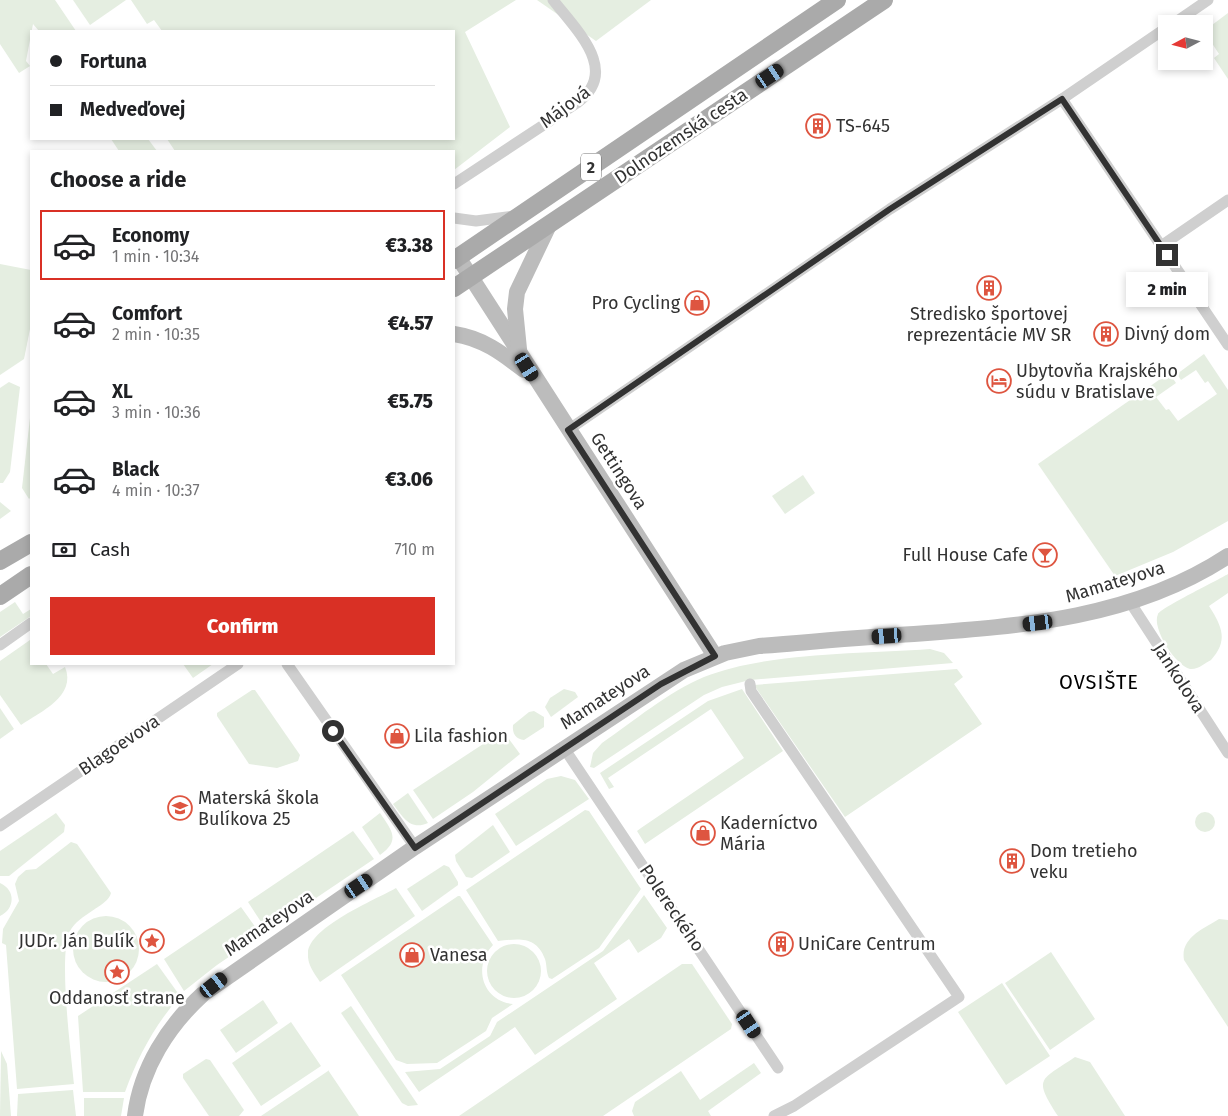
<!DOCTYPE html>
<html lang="en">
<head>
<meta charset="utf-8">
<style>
	body { margin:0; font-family:"Fira Sans",sans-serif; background:#f2f2f2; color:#202124; height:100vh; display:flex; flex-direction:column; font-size:19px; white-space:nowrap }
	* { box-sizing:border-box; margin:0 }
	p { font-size:16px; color:#757577 }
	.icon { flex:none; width:28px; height:28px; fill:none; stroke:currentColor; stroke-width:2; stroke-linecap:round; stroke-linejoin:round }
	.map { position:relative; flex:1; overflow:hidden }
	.drawer { position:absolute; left:30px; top:150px; width:425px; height:515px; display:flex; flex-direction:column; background:#fff; border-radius:0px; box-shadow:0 2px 8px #0003 }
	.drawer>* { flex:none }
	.top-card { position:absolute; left:30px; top:30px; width:425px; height:110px; border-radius:0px; box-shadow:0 2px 8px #0003; display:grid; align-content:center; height:110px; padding:0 20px; background:#fff }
	.needle { width:32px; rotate:263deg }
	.buttons { position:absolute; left:1158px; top:15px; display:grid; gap:10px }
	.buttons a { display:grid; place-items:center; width:55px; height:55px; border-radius:0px; background:#fff; box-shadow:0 2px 8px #0003; font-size:25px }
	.end { position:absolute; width:22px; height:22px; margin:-11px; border:6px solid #323232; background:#fff; box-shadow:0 0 0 2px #fff }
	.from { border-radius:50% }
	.bubble { position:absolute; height:35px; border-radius:0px; background:#fff; box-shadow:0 2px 8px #0003; font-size:16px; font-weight:800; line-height:35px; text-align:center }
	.car { position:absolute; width:15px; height:30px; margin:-15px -8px; border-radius:6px; box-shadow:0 0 4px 1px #0007; background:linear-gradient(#222 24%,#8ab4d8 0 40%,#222 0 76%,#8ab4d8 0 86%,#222 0) }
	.top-card b { display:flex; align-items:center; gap:18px; height:48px; font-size:19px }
	.top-card b+b { border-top:1px solid #e0e0e0 }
	.top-card i { width:12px; height:12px; background:#202124 }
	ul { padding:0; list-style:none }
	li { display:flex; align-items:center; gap:15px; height:70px; margin:0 10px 8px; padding:0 10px; border:2px solid transparent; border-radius:0px }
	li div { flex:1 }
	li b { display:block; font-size:19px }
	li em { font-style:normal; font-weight:800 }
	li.selected { border-color:#d93025 }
	li>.icon { width:45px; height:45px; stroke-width:1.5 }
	h2 { padding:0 20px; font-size:22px; line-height:60px }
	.pay { display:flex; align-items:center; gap:12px; height:55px; padding:0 20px; font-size:19px }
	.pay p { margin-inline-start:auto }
	.cta { display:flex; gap:10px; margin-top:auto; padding:10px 20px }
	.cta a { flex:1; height:58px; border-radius:0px; background:#d93025; color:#fff; font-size:20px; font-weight:800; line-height:58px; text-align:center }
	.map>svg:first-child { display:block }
	.green { fill:#e5eee1 }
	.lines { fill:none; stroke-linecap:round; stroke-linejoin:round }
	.street { stroke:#cfcfcf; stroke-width:11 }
	.secondary { stroke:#bcbcbc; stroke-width:16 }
	.primary { stroke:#aaa; stroke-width:18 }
	.route { stroke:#323232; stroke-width:6 }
	.labels { text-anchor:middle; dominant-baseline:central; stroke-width:5; stroke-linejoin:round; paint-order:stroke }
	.shield { fill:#fff; stroke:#707070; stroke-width:1 }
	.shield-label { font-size:16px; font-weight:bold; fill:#323232 }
	.street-label { font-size:18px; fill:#323232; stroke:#fff }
	.poi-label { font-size:18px; fill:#323232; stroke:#fff; text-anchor:start }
	.quarter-label { font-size:20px; letter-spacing:1px; fill:#000; stroke:#fff }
</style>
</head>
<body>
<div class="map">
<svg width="1228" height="1116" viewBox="0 0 1228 1116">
	<rect width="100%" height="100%" fill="#fff"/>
	<g class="green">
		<polygon points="0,0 55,0 76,31 39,31 33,24 26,61 30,66 19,73 0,44"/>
		<polygon points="73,0 126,0 90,25"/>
		<polygon points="131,0 516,0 465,32 510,127 454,170 454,151 175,151 167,139 454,139 454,31 162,31 154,20 147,24"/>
		<polygon points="537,0 651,0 596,41"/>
		<polygon points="1228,13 1228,79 1214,58 1219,54 1204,31"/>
		<polygon points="111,139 148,139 157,151 119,151"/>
		<polygon points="0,264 31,270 31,324 24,359 0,375"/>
		<polygon points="1204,354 1228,390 1228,521 1173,552 1115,576 1038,464 1169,373 1176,383 1156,397 1166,410 1169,409 1178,421 1217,394 1208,381 1205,383 1196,370 1181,380 1177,374"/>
		<polygon points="9,382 20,387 10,472 3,483 0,483 0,388"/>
		<polygon points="31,409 31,497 29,499 22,488"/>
		<polygon points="803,475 815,493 785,514 772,496"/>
		<polygon points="0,502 11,511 0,519"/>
		<path d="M1228,574v19l-19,13c14,22 19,35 2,54 -6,3 -13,10 -21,9 -14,-3 -39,-41 -32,-55 3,-6 60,-34 70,-40z"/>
		<polygon points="15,602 23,614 31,609 31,616 0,637 0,612"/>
		<path d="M30,640l1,24h15l7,10 12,-7c12,29 -25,45 -44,58l-21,-30v-34z"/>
		<path d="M930,649l14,4 9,10 -203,17 -28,7 -18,8 -110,73 -4,-1 3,-14 9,-10c32,-22 66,-51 102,-66 63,-25 157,-23 226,-28z"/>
		<polygon points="183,664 213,664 193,678"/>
		<polygon points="957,669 963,677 954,684 982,724 845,817 754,685"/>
		<polygon points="564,689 575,692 578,697 551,717 545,707 550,698"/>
		<polygon points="742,689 783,751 645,844 637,831 641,828 744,758 711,709 608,778 614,787 609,789 600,773 708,701"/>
		<polygon points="252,690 255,690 300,755 298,761 277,768 249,764 217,716 217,713"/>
		<polygon points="0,708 14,729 0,739"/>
		<path d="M534,711l10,6v10l-20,13c-8,-1 -12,-6 -11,-15l16,-13z"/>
		<polygon points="503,731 520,754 473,792 433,819 413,790"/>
		<polygon points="561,776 575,780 589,799 516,846 495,814 547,779"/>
		<path d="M408,793l20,30c-18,8 -25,-6 -35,-19z"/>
		<path d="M585,810l4,1 52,78 -42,59 -47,31 -3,-1c-3,-6 -2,-13 -4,-19 -9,-24 -27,-20 -47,-18l-32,-51z"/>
		<circle cx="1205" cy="822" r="10"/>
		<polygon points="56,813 65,825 64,832 9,876 0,876 0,851"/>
		<path d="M380,813c12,18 21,27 0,42l-18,-28z"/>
		<polygon points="493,825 510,852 472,878 466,877 456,861 455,855"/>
		<polygon points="353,831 374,859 267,931 248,902"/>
		<path d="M71,842l6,2 34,49c-3,13 -32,21 -41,38 -12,23 1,122 4,153l-57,5 -11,-144 -4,-2 1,-14 16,-28 -4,-17 3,-7 8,-7 10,-1z"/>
		<polygon points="444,865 449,867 458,882 458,885 422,911 407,889"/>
		<path d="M0,883c16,7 15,26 0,33z"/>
		<path d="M396,888l19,28 -95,66c-6,-9 -13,-18 -12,-29 1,-26 67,-53 88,-65z"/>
		<polygon points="644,895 667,928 661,938 638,953 629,939 594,963 617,999 535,1055 515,1027 419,1092 405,1072 440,1069 490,1036 497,1022 603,951"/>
		<path d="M458,896h2l33,49c-21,22 -10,56 20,59l-21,14 -6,13 -49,32 -30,1 -11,-4 -55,-85z"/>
		<polygon points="241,907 261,935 217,965 184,991 164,959"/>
		<circle cx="106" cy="949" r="33"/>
		<path d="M1219,919l9,1v107l-44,-67c-4,-22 19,-31 35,-41z"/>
		<circle cx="514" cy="971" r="27"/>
		<polygon points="1051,952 1095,1019 1050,1050 1005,983"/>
		<path d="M157,964l23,32c-25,29 -42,60 -55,96h-42l-5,-76z"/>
		<polygon points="682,964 692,964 732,1024 731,1029 603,1116 459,1116"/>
		<polygon points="1002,983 1050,1056 1006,1085 958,1012"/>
		<polygon points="263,1000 278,1023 236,1053 220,1030"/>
		<polygon points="351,1006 418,1105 408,1106 402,1103 341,1013"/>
		<polygon points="291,1022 321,1066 261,1106 232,1063"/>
		<polygon points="1,1051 7,1064 11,1116 0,1116"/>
		<path d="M1075,1057l15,5 35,54h-67c-25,-39 -18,-35 17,-59z"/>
		<polygon points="206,1059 210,1060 244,1110 239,1116 209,1116 183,1078 183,1074"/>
		<polygon points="754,1063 761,1073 708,1111 711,1116 634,1116 632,1111 635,1102 681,1071 700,1100"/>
		<polygon points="328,1070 359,1116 261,1116 328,1071"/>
		<polygon points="73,1090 76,1116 17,1116 18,1094"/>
		<polygon points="84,1098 124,1098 121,1116 84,1116"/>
	</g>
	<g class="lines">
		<g class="street">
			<polyline points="1173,24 1208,0"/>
			<polyline points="1062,99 1228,345"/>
			<path d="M454,184l123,-81c44,-32 -1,-73 -24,-103"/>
			<polyline points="454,218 476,221 514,216"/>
			<polyline points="1161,246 1228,200"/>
			<polyline points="568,430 890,209 1062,99 1166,28"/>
			<polyline points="1130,602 1228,753"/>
			<polyline points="0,645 31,623"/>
			<polyline points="287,664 415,847"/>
			<polyline points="750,684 751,691 959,997 794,1106 774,1116"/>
			<polyline points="564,748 778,1068"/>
			<polyline points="0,826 238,664"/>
		</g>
		<g class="secondary">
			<polyline points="458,257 715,656"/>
			<path d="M454,334c28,4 48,19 70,36"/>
			<polyline points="519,349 515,309 517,292 549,225"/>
			<path d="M135,1116c6,-48 33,-90 68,-122l212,-147 269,-177 41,-17 34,-7c52,-4 103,-9 155,-12 110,-8 220,-16 314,-78"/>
		</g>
		<g class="primary">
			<polyline points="454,260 837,0"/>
			<polyline points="454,288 884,0"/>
			<polyline points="0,561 31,543"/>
			<polyline points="0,596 31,575"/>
		</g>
	</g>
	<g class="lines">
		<polyline class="route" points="333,731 415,848 661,684 715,656 568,430 890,209 1062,99 1167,255"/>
	</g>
	<defs>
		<g id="building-ring" transform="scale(1.25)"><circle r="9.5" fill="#fff" stroke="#de5540" stroke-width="1.5"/><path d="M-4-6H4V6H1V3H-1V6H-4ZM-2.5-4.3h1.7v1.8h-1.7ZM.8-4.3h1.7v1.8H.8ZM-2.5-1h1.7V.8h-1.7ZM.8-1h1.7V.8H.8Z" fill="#de5540"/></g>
		<g id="shop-ring" transform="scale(1.25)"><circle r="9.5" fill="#fff" stroke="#de5540" stroke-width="1.5"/><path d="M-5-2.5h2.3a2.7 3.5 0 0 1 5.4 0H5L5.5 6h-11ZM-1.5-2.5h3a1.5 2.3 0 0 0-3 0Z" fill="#de5540"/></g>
		<g id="hotel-ring" transform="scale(1.25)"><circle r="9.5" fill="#fff" stroke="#de5540" stroke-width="1.5"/><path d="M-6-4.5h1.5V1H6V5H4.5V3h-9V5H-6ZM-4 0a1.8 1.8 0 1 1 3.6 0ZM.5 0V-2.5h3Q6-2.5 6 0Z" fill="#de5540"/></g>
		<g id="bar-ring" transform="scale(1.25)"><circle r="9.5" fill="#fff" stroke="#de5540" stroke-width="1.5"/><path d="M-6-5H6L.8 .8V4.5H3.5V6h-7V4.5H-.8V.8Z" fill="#de5540"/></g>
		<g id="school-ring" transform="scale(1.25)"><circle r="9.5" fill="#fff" stroke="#de5540" stroke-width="1.5"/><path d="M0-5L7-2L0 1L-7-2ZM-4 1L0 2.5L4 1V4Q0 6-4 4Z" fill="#de5540"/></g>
		<g id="sight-ring" transform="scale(1.25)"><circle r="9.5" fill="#fff" stroke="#de5540" stroke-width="1.5"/><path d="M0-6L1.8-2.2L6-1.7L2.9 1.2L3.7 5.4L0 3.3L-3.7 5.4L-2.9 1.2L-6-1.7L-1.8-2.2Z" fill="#de5540"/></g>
	</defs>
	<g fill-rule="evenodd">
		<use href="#building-ring" x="818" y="126"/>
		<use href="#building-ring" x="989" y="288"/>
		<use href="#shop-ring" x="697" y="303"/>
		<use href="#building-ring" x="1106" y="334"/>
		<use href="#hotel-ring" x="999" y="381"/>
		<use href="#bar-ring" x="1045" y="555"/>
		<use href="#shop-ring" x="397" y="736"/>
		<use href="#school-ring" x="180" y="808"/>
		<use href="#shop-ring" x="703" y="833"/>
		<use href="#building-ring" x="1012" y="861"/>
		<use href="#sight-ring" x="152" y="941"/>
		<use href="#building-ring" x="781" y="944"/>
		<use href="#shop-ring" x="412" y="955"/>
		<use href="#sight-ring" x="117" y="972"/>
	</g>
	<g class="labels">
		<rect class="shield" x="581" y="153.5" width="20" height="27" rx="4"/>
		<g class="shield-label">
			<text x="591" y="167">2</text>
		</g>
		<g class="street-label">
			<text transform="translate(565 107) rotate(-37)">Májová</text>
			<text transform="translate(681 136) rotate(-34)">Dolnozemská cesta</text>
			<text transform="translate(619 471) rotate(57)">Gettingova</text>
			<text transform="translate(1115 582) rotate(-17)">Mamateyova</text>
			<text transform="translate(1179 678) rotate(57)">Jankolova</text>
			<text transform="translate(605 697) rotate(-33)">Mamateyova</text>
			<text transform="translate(119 745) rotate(-34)">Blagoevova</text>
			<text transform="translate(672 908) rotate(56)">Polereckého</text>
			<text transform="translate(269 923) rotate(-34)">Mamateyova</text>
		</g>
		<g class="poi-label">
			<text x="836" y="126">TS-645</text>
			<text x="680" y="303" text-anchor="end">Pro Cycling</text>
			<text x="989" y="314" text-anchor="middle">Stredisko športovej<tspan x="989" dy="21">reprezentácie MV SR</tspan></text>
			<text x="1124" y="334">Divný dom</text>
			<text x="1016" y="371">Ubytovňa Krajského<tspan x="1016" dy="21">súdu v Bratislave</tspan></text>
			<text x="1028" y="555" text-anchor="end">Full House Cafe</text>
			<text x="414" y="736">Lila fashion</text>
			<text x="198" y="798">Materská škola<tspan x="198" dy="21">Bulíkova 25</tspan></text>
			<text x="720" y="823">Kaderníctvo<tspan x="720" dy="21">Mária</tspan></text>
			<text x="1030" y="851">Dom tretieho<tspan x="1030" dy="21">veku</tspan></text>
			<text x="134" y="941" text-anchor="end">JUDr. Ján Bulík</text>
			<text x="798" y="944">UniCare Centrum</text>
			<text x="430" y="955">Vanesa</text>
			<text x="117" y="998" text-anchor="middle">Oddanosť strane</text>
		</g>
		<g class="quarter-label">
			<text x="1099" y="682">OVSIŠTE</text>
		</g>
	</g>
</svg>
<div class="buttons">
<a><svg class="needle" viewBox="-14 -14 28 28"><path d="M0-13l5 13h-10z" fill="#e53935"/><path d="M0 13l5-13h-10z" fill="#757577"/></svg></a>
</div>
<i class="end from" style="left:333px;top:731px"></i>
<i class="end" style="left:1167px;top:255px"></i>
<div class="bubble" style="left:1126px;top:272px;width:82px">2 min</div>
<i class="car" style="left:770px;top:76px;rotate:56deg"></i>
<i class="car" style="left:527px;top:367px;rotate:148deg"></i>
<i class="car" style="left:1038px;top:623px;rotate:263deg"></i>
<i class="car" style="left:887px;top:636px;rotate:266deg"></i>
<i class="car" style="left:359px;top:886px;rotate:56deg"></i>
<i class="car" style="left:214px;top:985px;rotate:52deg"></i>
<i class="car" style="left:749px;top:1024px;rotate:146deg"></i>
<div class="top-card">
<b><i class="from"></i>Fortuna</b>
<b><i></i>Medveďovej</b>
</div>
<section class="drawer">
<h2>Choose a ride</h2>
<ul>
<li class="selected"><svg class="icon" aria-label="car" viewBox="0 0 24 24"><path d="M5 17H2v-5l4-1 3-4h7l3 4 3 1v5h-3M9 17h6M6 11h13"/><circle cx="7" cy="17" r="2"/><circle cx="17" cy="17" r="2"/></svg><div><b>Economy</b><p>1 min · 10:34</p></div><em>€3.38</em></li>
<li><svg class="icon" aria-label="car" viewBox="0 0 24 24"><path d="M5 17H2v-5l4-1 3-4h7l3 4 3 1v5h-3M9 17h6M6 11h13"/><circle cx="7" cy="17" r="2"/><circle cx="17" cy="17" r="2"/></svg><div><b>Comfort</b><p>2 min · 10:35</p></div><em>€4.57</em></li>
<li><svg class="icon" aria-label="car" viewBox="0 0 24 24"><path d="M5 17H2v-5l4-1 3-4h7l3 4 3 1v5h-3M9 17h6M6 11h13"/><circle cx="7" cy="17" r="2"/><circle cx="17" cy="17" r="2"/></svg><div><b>XL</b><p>3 min · 10:36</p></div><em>€5.75</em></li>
<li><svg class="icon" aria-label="car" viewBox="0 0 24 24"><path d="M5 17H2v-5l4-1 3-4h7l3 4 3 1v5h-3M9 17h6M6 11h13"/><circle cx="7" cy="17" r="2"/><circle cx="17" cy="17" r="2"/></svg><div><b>Black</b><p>4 min · 10:37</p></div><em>€3.06</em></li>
</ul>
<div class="pay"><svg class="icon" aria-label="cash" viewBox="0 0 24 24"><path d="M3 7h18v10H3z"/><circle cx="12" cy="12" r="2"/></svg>Cash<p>710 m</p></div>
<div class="cta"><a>Confirm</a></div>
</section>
</div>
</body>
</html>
